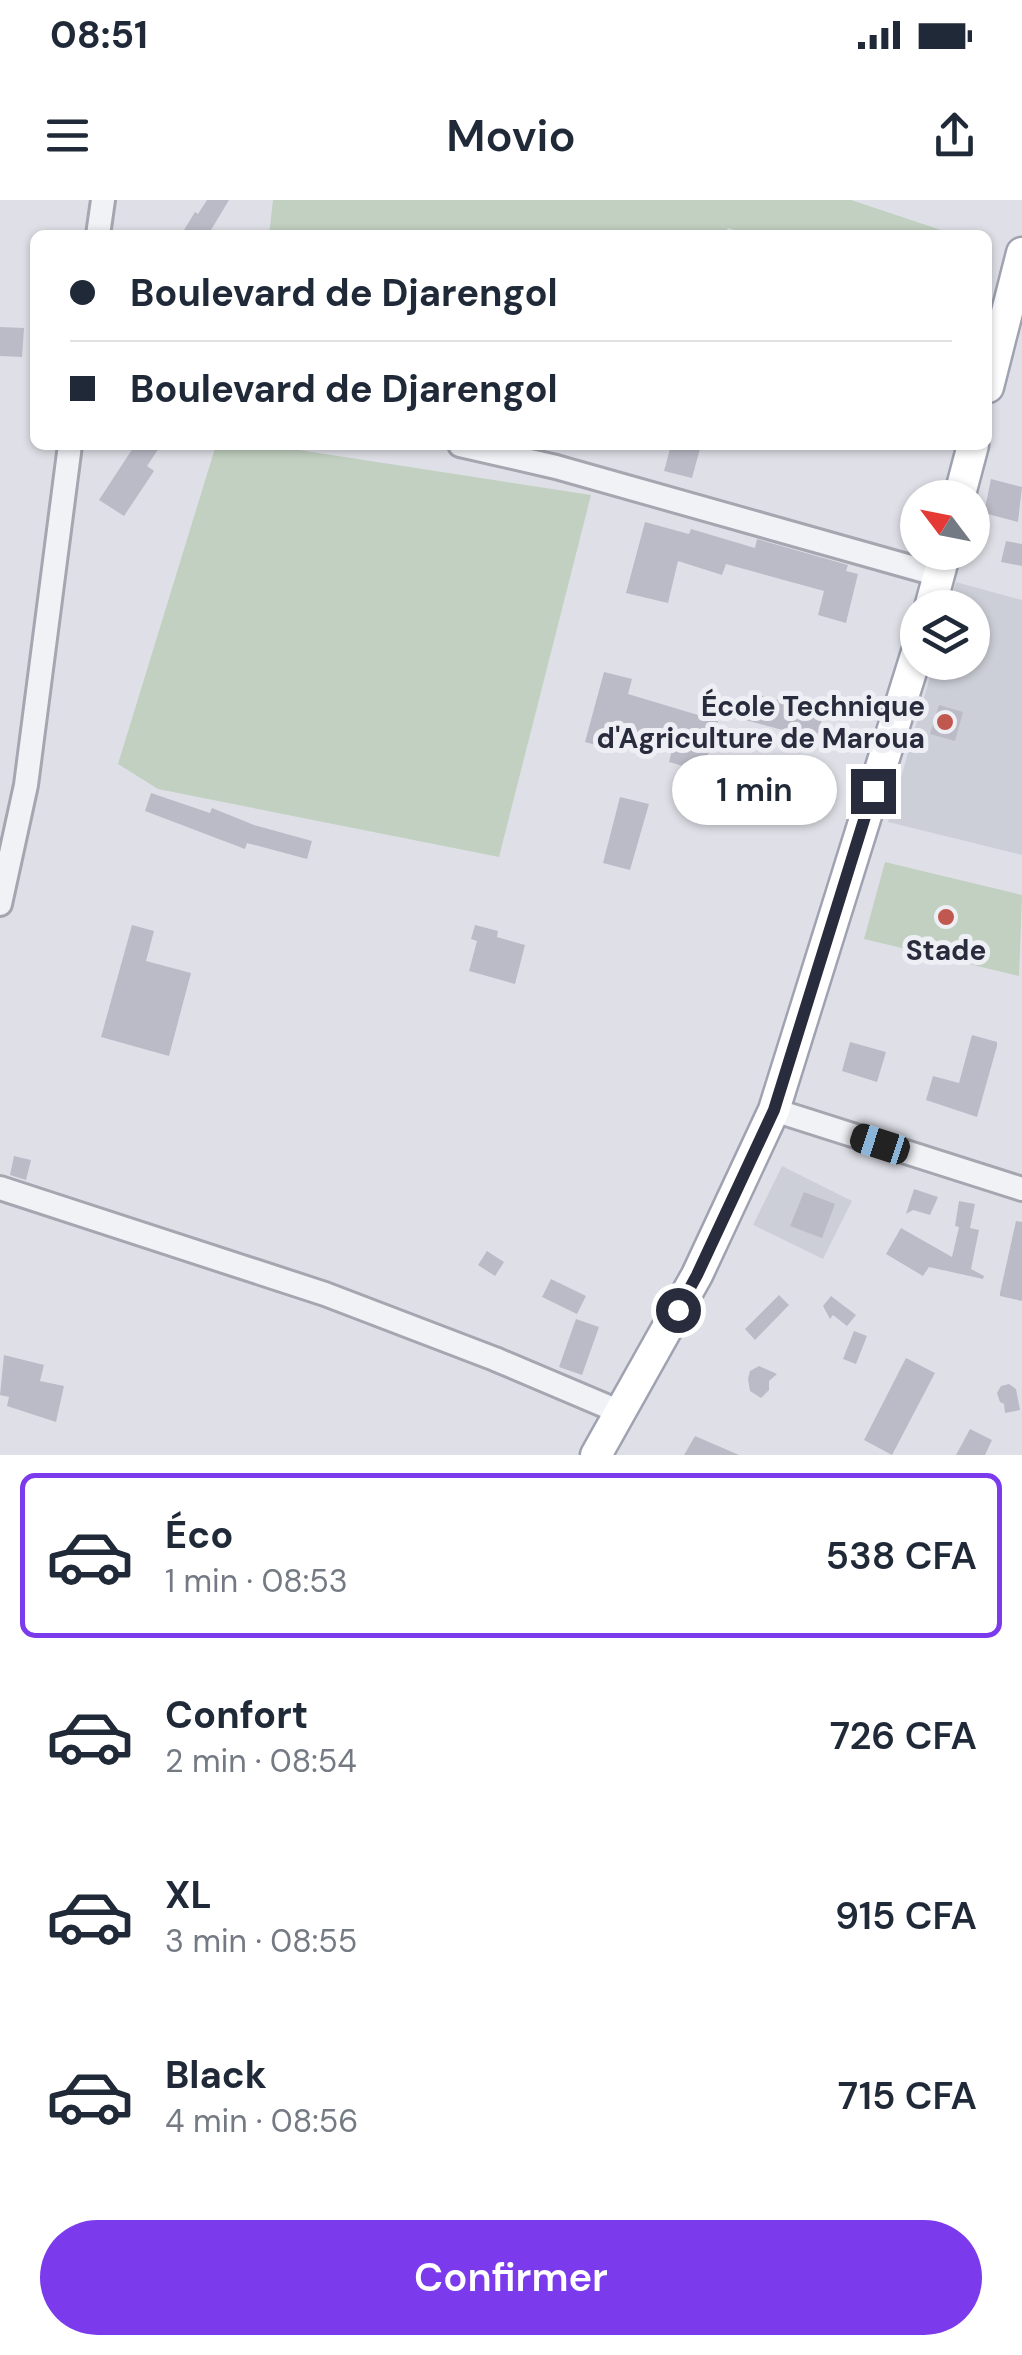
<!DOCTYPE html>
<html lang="fr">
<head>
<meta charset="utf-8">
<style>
	body { margin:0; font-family:"DM Sans",sans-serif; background:#f6f6f7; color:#1f2937; height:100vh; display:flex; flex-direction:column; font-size:38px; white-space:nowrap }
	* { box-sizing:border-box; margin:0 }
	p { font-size:32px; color:#747a83 }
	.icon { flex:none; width:55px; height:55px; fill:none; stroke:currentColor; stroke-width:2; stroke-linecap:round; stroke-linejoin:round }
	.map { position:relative; height:1255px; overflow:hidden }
	.sheet { display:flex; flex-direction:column; background:#fff; flex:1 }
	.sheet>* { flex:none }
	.banner { position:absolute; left:30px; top:30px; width:962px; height:220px; border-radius:15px; box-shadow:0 2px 8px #0004; display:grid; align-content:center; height:220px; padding:0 40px; background:#fff }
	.needle { width:65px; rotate:302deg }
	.tools { position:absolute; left:900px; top:280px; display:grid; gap:20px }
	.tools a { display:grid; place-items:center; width:90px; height:90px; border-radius:50%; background:#fff; box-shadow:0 2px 8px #0004; font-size:50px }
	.end { position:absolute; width:45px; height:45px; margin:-22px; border:12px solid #292c3c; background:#fff; box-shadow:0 0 0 5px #fff }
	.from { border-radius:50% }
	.bubble { position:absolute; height:70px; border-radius:35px; background:#fff; box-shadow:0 2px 8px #0004; font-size:32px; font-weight:600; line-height:70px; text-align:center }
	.car { position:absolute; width:30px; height:60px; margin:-30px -15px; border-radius:12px; box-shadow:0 0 8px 2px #0007; background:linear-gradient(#222 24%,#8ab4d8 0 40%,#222 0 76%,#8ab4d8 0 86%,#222 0) }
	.banner b { display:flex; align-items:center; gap:35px; height:95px; font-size:38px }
	.banner b+b { border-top:2px solid #e0e1e3 }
	.banner i { width:25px; height:25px; background:#1f2937 }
	ul { padding:18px 0 0; list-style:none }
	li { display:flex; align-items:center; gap:30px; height:165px; margin:0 20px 15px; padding:0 20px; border:5px solid transparent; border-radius:15px }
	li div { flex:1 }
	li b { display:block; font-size:38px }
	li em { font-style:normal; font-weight:600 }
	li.current { border-color:#7c3aed }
	li>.icon { width:90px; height:90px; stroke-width:1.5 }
	.action { display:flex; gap:20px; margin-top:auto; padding:20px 40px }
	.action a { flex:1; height:115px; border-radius:60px; background:#7c3aed; color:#fff; font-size:40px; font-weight:600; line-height:115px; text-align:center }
	.status { display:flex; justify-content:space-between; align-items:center; height:70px; padding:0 50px; background:#fff; direction:ltr }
	.status svg { height:28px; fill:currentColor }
	header { display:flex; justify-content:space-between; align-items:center; height:130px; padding:0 40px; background:#fff; font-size:45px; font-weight:600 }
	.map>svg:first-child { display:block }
	.built { fill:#cdcfd8 }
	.green { fill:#c1d0c1 }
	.building { fill:#babbc6 }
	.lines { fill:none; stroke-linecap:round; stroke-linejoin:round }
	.minor-casing { stroke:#a5a6b0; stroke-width:28 }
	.major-casing { stroke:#9fa2b1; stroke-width:35 }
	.minor { stroke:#f1f2f6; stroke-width:22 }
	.major { stroke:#fff; stroke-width:30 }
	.route { stroke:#292c3c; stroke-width:12 }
	.poi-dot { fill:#c1584f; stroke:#eeeff5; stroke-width:4 }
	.labels { text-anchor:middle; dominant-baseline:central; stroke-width:10; stroke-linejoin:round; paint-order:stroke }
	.poi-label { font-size:28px; font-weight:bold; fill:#292c3c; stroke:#eeeff5; text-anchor:end }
</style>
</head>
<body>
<div class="status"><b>08:51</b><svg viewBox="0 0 49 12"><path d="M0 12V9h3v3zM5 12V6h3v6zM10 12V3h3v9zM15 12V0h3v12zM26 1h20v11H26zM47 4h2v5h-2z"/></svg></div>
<header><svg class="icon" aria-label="menu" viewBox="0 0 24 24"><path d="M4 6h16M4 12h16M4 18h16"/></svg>Movio<svg class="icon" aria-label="share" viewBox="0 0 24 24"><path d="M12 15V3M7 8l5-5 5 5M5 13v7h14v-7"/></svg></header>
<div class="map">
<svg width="1022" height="1255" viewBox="0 0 1022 1255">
	<rect width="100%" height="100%" fill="#dfe0e7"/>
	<g class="built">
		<polygon points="956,382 1022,400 1022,655 888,622 934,463 972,462 972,408 949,407"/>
		<polygon points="782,966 852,1001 823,1059 753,1025"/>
	</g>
	<g class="green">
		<polygon points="273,0 851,0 953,34 750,35 728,28 724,35 269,35"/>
		<polygon points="216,245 267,245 591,295 499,657 158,589 118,564"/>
		<polygon points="885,662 1022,695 1019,776 864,739"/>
	</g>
	<g class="building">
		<polygon points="207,0 229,0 208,35 181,35 195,12 198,14"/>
		<polygon points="0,127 24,128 22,157 0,156"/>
		<polygon points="135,245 161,245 147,266 154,271 124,316 99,300"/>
		<polygon points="671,245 701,245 692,278 664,271"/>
		<polygon points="991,279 1022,287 1018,322 984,313"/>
		<polygon points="645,322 689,334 691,329 755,348 757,339 848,365 846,371 858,374 846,423 818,415 824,391 726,364 722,375 678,361 668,403 626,393"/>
		<polygon points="1006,341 1022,344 1022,366 1001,362"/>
		<polygon points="604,472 632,479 628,494 718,521 703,572 669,562 672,550 618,533 614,550 585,542"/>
		<polygon points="752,493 824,512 816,539 745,520"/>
		<polygon points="939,505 963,512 955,541 930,534"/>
		<polygon points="151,593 210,613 212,608 254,625 312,641 307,659 247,643 245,649 145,611"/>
		<polygon points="620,597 649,604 630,670 603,663"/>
		<polygon points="132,725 154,731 146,761 191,773 169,856 101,837"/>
		<polygon points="475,725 498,731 497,737 525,745 515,784 469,771 477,741 471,739"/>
		<polygon points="972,835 997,842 997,846 977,917 926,900 933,876 959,883"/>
		<polygon points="850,842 886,852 877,882 842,871"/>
		<polygon points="14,956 31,960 26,980 10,975"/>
		<polygon points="914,989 938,997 930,1015 913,1010 906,1014"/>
		<polygon points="804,992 835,1004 822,1038 790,1026"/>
		<polygon points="959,1001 975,1004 970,1028 979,1030 971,1069 984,1076 983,1079 929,1067 923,1076 886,1054 901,1028 952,1057 959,1027 955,1026"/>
		<polygon points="1016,1021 1022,1022 1022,1101 1000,1096 1000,1093"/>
		<polygon points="487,1051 504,1062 495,1076 478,1065"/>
		<polygon points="551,1079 586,1096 577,1114 542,1097"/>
		<polygon points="779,1095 789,1105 755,1140 745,1129"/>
		<polygon points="831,1096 856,1115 847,1126 833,1115 830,1119 823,1106"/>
		<polygon points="576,1119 599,1127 582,1175 559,1167"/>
		<polygon points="854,1131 867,1136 856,1164 843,1159"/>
		<polygon points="4,1155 44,1165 40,1181 64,1186 56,1222 7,1206 9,1197 0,1195"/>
		<polygon points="906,1158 935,1173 892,1255 864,1240"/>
		<polygon points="759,1166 777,1174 769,1181 769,1190 761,1198 750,1191 748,1179 750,1171"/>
		<polygon points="1009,1184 1016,1189 1020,1210 1005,1213 1004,1204 1000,1202 997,1193 1001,1186"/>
		<polygon points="970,1229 992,1240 985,1255 956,1255"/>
		<polygon points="695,1236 739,1255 684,1255"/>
	</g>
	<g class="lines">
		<g class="minor-casing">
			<g id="minor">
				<polyline points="98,35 103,0"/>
				<polyline points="460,245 556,267 939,375"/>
				<polyline points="0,704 26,585 70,245"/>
				<polyline points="774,910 1022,989"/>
				<polyline points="0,988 325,1094 495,1159 620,1212"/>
			</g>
		</g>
		<g class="major-casing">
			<g id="major">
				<polyline points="988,187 1022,53"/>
				<polyline points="959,298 973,245"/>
				<polyline points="930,408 945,352"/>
				<polyline points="596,1255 697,1075 774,910 918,449"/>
			</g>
		</g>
		<use href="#minor" class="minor"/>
		<use href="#major" class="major"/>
	</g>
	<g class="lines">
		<polyline class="route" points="678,1110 697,1075 774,910 873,591"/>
	</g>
	<g class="poi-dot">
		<circle cx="945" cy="522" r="10"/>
		<circle cx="946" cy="717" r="10"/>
	</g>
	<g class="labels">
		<g class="poi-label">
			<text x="925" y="506">École Technique<tspan x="925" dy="32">d'Agriculture de Maroua</tspan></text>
			<text x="946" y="750" text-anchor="middle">Stade</text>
		</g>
	</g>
</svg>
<div class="tools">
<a><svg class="needle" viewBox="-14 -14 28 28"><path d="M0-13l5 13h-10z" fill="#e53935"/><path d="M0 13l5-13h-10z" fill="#747a83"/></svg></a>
<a><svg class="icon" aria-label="layers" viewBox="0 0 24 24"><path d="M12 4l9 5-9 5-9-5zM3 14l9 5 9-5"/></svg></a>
</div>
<i class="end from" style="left:678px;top:1110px"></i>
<i class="end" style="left:873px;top:591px"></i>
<div class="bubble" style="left:672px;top:555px;width:165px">1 min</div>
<i class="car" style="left:880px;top:944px;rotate:288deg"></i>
<div class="banner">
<b><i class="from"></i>Boulevard de Djarengol</b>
<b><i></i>Boulevard de Djarengol</b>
</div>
</div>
<section class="sheet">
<ul>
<li class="current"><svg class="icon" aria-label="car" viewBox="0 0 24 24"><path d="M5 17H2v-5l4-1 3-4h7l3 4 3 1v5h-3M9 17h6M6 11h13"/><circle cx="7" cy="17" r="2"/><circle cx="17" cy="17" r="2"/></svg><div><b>Éco</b><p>1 min · 08:53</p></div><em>538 CFA</em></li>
<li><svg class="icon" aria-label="car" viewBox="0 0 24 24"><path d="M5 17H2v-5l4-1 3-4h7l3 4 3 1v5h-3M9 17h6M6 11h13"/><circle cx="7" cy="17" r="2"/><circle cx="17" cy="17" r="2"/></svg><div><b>Confort</b><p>2 min · 08:54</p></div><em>726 CFA</em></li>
<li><svg class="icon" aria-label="car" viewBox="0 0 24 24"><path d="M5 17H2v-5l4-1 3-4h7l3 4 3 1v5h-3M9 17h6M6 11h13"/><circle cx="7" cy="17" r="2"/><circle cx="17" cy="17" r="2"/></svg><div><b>XL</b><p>3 min · 08:55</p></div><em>915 CFA</em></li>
<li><svg class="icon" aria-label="car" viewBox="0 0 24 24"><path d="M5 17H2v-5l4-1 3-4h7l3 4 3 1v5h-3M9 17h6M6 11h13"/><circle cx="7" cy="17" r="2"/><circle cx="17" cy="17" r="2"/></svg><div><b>Black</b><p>4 min · 08:56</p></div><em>715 CFA</em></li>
</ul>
<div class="action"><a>Confirmer</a></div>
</section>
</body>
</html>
